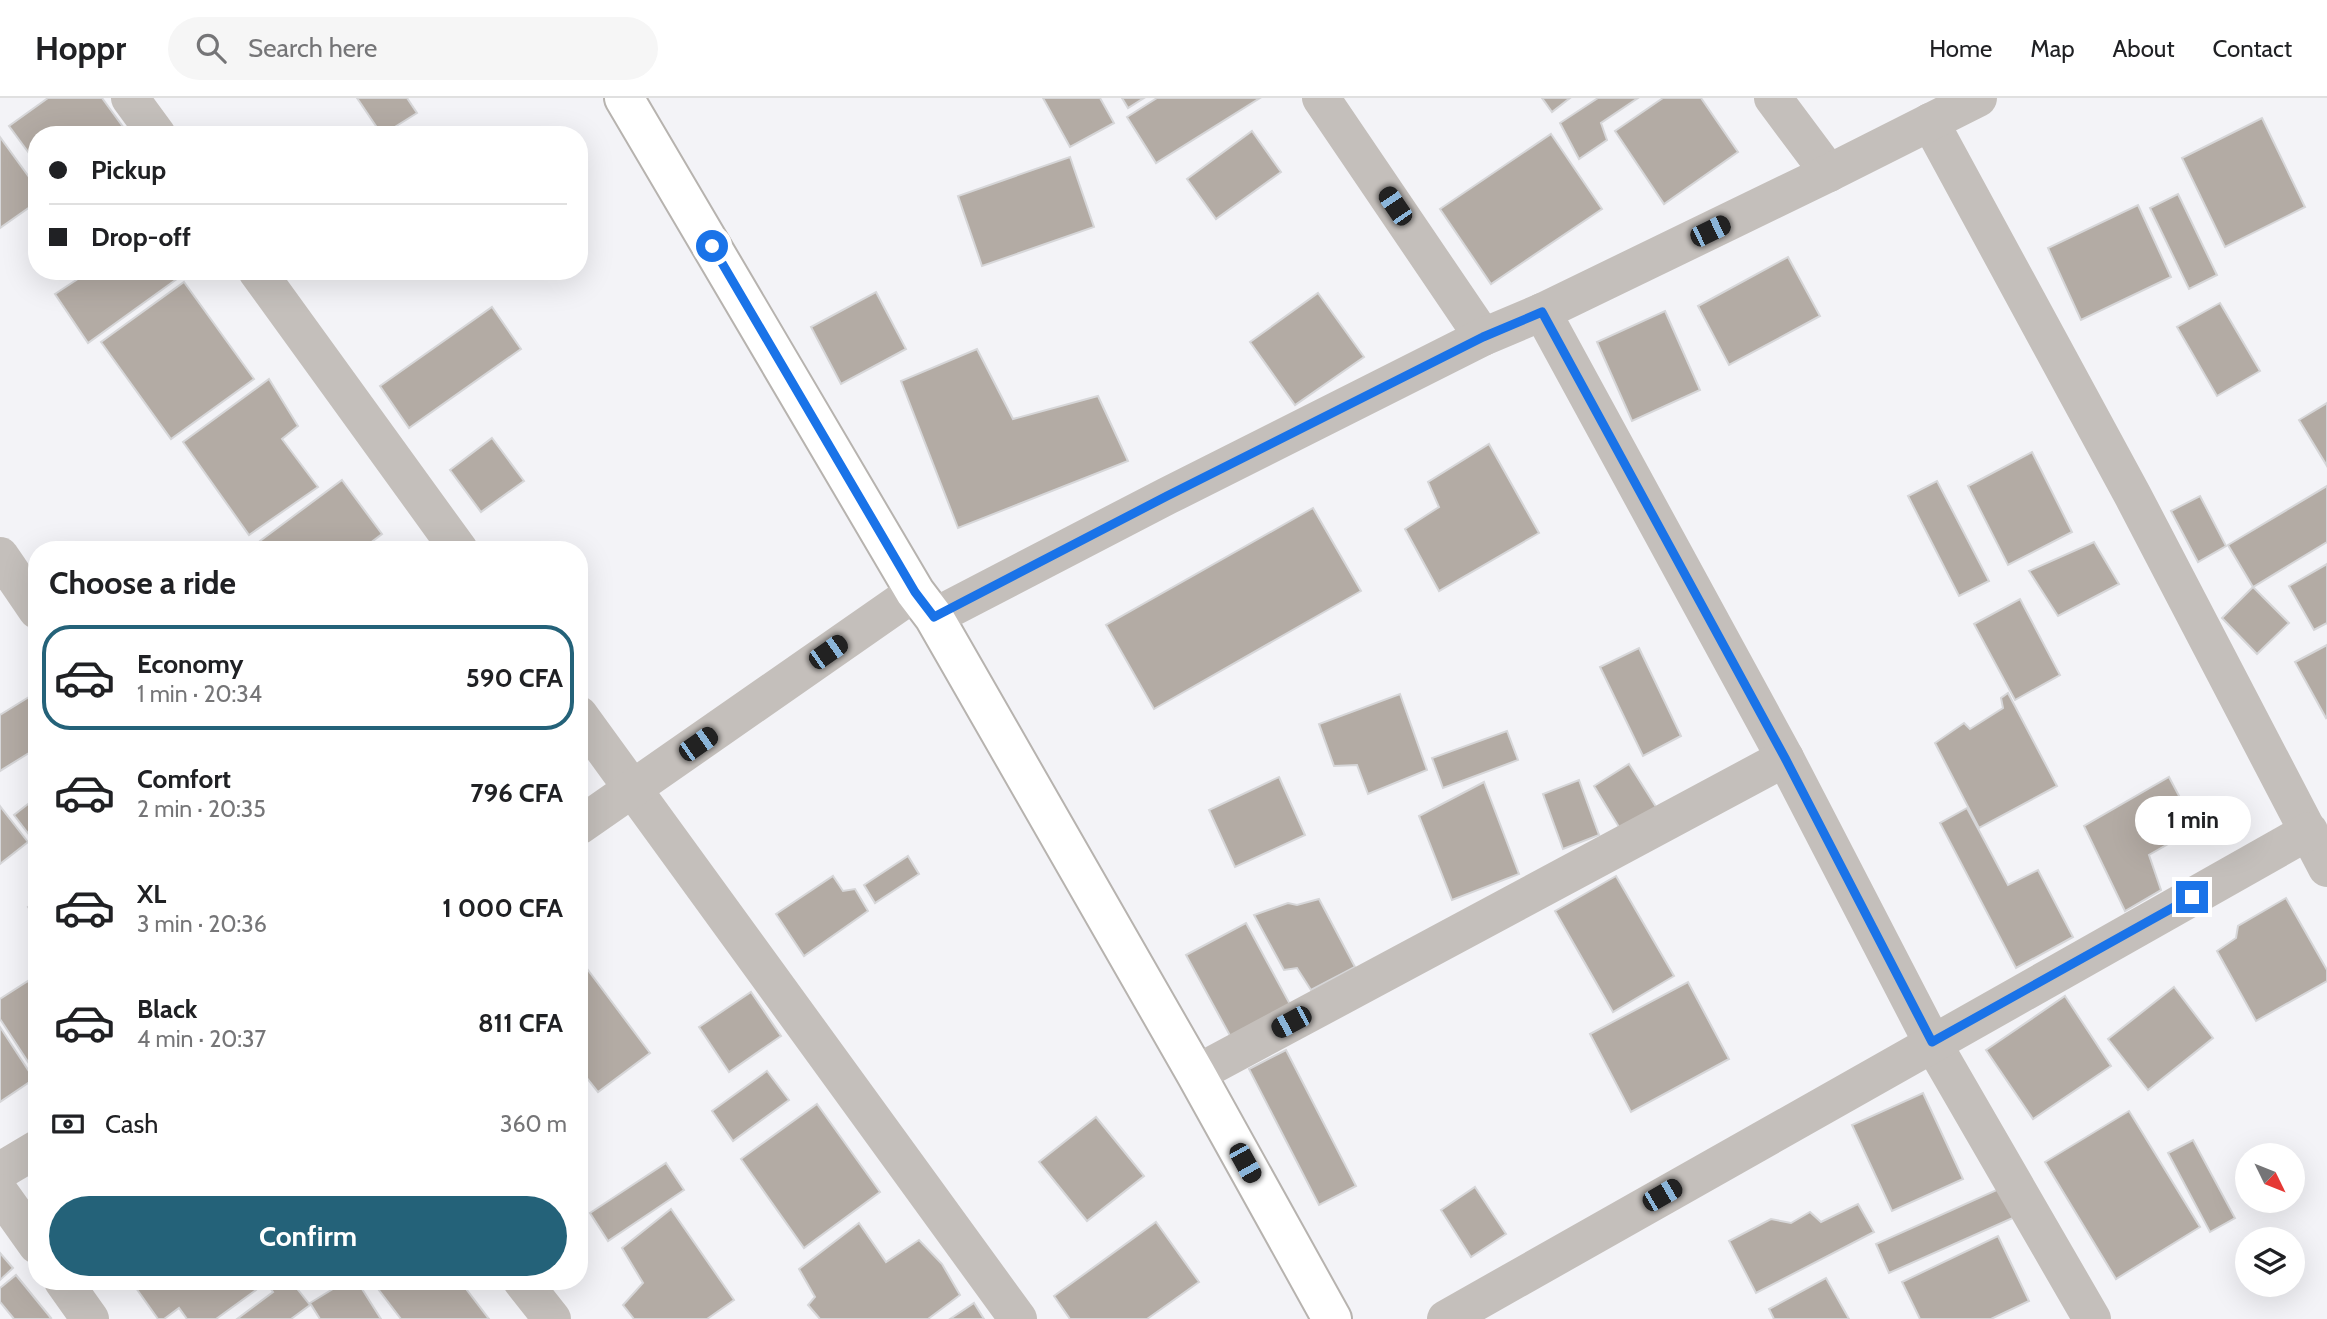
<!DOCTYPE html>
<html lang="en">
<head>
<meta charset="utf-8">
<style>
	body { margin:0; font-family:Cabin,sans-serif; background:#f6f6f6; color:#202124; height:100vh; display:flex; flex-direction:column; font-size:26px; white-space:nowrap }
	* { box-sizing:border-box; margin:0 }
	p { font-size:23px; color:#757577 }
	.icon { flex:none; width:38px; height:38px; fill:none; stroke:currentColor; stroke-width:2; stroke-linecap:round; stroke-linejoin:round }
	.map { position:relative; flex:1; overflow:hidden }
	.sheet { position:absolute; left:28px; top:443px; width:560px; height:749px; display:flex; flex-direction:column; background:#fff; border-radius:28px; box-shadow:0 7px 28px #0002 }
	.sheet>* { flex:none }
	.guide { position:absolute; left:28px; top:28px; width:560px; height:154px; border-radius:28px; box-shadow:0 7px 28px #0002; display:grid; align-content:center; height:154px; padding:0 21px; background:#fff }
	.needle { width:46px; rotate:133deg }
	.tools { position:absolute; left:2235px; top:1045px; display:grid; gap:14px }
	.tools a { display:grid; place-items:center; width:70px; height:70px; border-radius:50%; background:#fff; box-shadow:0 7px 28px #0002; font-size:35px }
	.end { position:absolute; width:32px; height:32px; margin:-16px; border:9px solid #1a73e8; background:#fff; box-shadow:0 0 0 4px #fff }
	.from { border-radius:50% }
	.bubble { position:absolute; height:49px; border-radius:24px; background:#fff; box-shadow:0 7px 28px #0002; font-size:23px; font-weight:700; line-height:49px; text-align:center }
	.car { position:absolute; width:21px; height:42px; margin:-21px -10px; border-radius:9px; box-shadow:0 0 5px 2px #0007; background:linear-gradient(#222 24%,#8ab4d8 0 40%,#222 0 76%,#8ab4d8 0 86%,#222 0) }
	.guide b { display:flex; align-items:center; gap:24px; height:66px; font-size:26px }
	.guide b+b { border-top:2px solid #e0e0e0 }
	.guide i { width:18px; height:18px; background:#202124 }
	ul { padding:0; list-style:none }
	li { display:flex; align-items:center; gap:21px; height:105px; margin:0 14px 10px; padding:0 7px; border:4px solid transparent; border-radius:28px }
	li div { flex:1 }
	li b { display:block; font-size:26px }
	li em { font-style:normal; font-weight:700 }
	li.active { border-color:#246279 }
	li>.icon { width:63px; height:63px; stroke-width:1.5 }
	h2 { padding:0 21px; font-size:32px; line-height:84px }
	.pay { display:flex; align-items:center; gap:18px; height:77px; padding:0 21px; font-size:26px }
	.pay p { margin-inline-start:auto }
	.button { display:flex; gap:14px; margin-top:auto; padding:14px 21px }
	.button a { flex:1; height:80px; border-radius:42px; background:#246279; color:#fff; font-size:28px; font-weight:700; line-height:80px; text-align:center }
	header { display:flex; align-items:center; gap:42px; box-sizing:border-box; height:98px; padding:0 35px; background:#fff; border-bottom:2px solid #e0e0e0 }
	header strong { font-size:33px }
	nav { display:flex; gap:38px; margin-inline-start:auto; font-size:24px }
	.search { width:490px; height:63px; background:#f6f6f6; display:flex; align-items:center; gap:18px; box-sizing:border-box; padding:0 24px; border-radius:38px; color:#757577; font-size:26px }
	.map>svg:first-child { display:block }
	.building { fill:#b3aba4; stroke:#d6d6d8; stroke-width:2 }
	.lines { fill:none; stroke-linecap:round; stroke-linejoin:round }
	.highway-casing { stroke:#b7b3af; stroke-width:42 }
	.street { stroke:#c4bfbb; stroke-width:38 }
	.highway { stroke:#fff; stroke-width:38 }
	.route { stroke:#1a73e8; stroke-width:9 }
</style>
</head>
<body>
<header>
<strong>Hoppr</strong>
<div class="search"><svg class="icon" aria-label="search" viewBox="0 0 24 24"><circle cx="10" cy="10" r="6"/><path d="M15 15l6 6"/></svg>Search here</div>
<nav><a>Home</a><a>Map</a><a>About</a><a>Contact</a></nav>
</header>
<div class="map">
<svg width="2327" height="1221" viewBox="0 0 2327 1221">
	<rect width="100%" height="100%" fill="#f3f3f7"/>
	<g class="building">
		<polygon points="48,0 102,0 129,37 37,37 37,66 9,28"/>
		<polygon points="357,0 407,0 417,15 382,37"/>
		<polygon points="1043,0 1100,0 1114,25 1070,49"/>
		<polygon points="1122,0 1144,0 1128,10"/>
		<polygon points="1157,0 1260,0 1156,65 1127,19"/>
		<polygon points="1542,0 1570,0 1552,14"/>
		<polygon points="1598,0 1638,0 1601,25 1607,42 1579,61 1560,25"/>
		<polygon points="1663,0 1701,0 1738,54 1664,106 1615,33"/>
		<polygon points="2262,20 2305,109 2225,149 2182,60"/>
		<polygon points="1252,33 1281,74 1216,121 1187,81"/>
		<polygon points="1551,36 1602,111 1491,186 1440,111"/>
		<polygon points="0,39 37,90 37,104 0,130"/>
		<polygon points="1070,59 1094,129 982,168 958,98"/>
		<polygon points="2178,96 2217,177 2189,191 2150,110"/>
		<polygon points="2138,107 2171,179 2081,222 2048,150"/>
		<polygon points="1788,159 1820,218 1729,267 1698,208"/>
		<polygon points="90,173 178,173 181,178 88,245 55,196"/>
		<polygon points="184,184 254,281 171,341 101,244"/>
		<polygon points="876,194 906,251 841,286 811,229"/>
		<polygon points="1318,195 1364,259 1295,307 1250,244"/>
		<polygon points="2220,205 2260,273 2217,298 2177,229"/>
		<polygon points="492,209 521,251 409,330 380,288"/>
		<polygon points="1665,213 1700,292 1632,323 1597,244"/>
		<polygon points="977,251 1013,321 1098,298 1128,363 958,430 901,283"/>
		<polygon points="269,281 298,328 282,341 318,389 249,437 183,344"/>
		<polygon points="2327,305 2327,368 2299,322"/>
		<polygon points="492,340 524,383 481,414 450,372"/>
		<polygon points="1489,346 1539,435 1439,493 1405,431 1439,409 1428,384"/>
		<polygon points="2032,354 2072,434 2008,467 1968,388"/>
		<polygon points="342,382 382,436 361,452 266,452 260,443"/>
		<polygon points="1937,383 1989,483 1959,498 1908,398"/>
		<polygon points="2327,388 2327,444 2253,489 2228,447"/>
		<polygon points="2200,398 2226,448 2198,464 2171,413"/>
		<polygon points="1313,410 1361,493 1154,611 1106,527"/>
		<polygon points="2094,444 2119,486 2058,518 2029,473"/>
		<polygon points="2327,466 2327,525 2314,532 2289,488"/>
		<polygon points="2253,489 2289,525 2257,556 2222,520"/>
		<polygon points="2020,501 2060,577 2015,602 1974,526"/>
		<polygon points="2327,547 2327,619 2326,620 2295,564"/>
		<polygon points="1639,550 1681,638 1643,658 1600,569"/>
		<polygon points="37,594 37,650 0,673 0,617"/>
		<polygon points="2008,595 2057,688 1979,730 1935,645 1964,625 1970,631 2003,610 2001,600"/>
		<polygon points="1400,596 1427,672 1368,696 1357,667 1334,668 1319,626"/>
		<polygon points="1507,633 1518,662 1443,690 1432,660"/>
		<polygon points="1629,666 1663,720 1627,742 1594,688"/>
		<polygon points="1279,679 1305,737 1235,769 1209,712"/>
		<polygon points="2169,679 2196,730 2149,757 2161,792 2125,813 2084,728"/>
		<polygon points="1579,682 1599,737 1563,751 1543,696"/>
		<polygon points="1484,684 1519,776 1452,802 1419,718"/>
		<polygon points="37,699 37,747 14,717"/>
		<polygon points="0,708 28,744 0,766"/>
		<polygon points="1967,710 2008,787 2038,772 2073,839 2016,870 1940,725"/>
		<polygon points="908,758 919,776 875,805 864,787"/>
		<polygon points="833,778 843,793 855,791 868,813 804,858 776,816"/>
		<polygon points="1616,778 1674,878 1613,914 1555,813"/>
		<polygon points="2286,800 2327,872 2327,883 2256,923 2217,853 2236,840 2238,828"/>
		<polygon points="1319,801 1355,869 1311,892 1297,870 1284,872 1254,817 1288,805 1297,807"/>
		<polygon points="37,803 37,821 28,809"/>
		<polygon points="1246,825 1292,910 1233,943 1186,857"/>
		<polygon points="579,860 650,955 598,994 579,970"/>
		<polygon points="28,883 34,893 37,890 37,971 34,973 0,921 0,901"/>
		<polygon points="1688,884 1729,961 1631,1014 1590,936"/>
		<polygon points="2174,889 2213,940 2148,992 2108,941"/>
		<polygon points="751,894 781,938 729,974 699,929"/>
		<polygon points="2065,898 2111,968 2033,1021 1986,952"/>
		<polygon points="0,929 34,981 0,1004"/>
		<polygon points="1286,952 1356,1088 1319,1107 1249,971"/>
		<polygon points="767,973 789,1002 733,1043 712,1013"/>
		<polygon points="1923,995 1963,1081 1892,1113 1852,1027"/>
		<polygon points="817,1006 880,1094 804,1150 741,1061"/>
		<polygon points="2129,1013 2200,1129 2116,1181 2045,1064"/>
		<polygon points="1096,1019 1144,1078 1087,1123 1039,1064"/>
		<polygon points="2193,1042 2235,1120 2210,1134 2168,1055"/>
		<polygon points="666,1065 684,1092 608,1143 590,1115"/>
		<polygon points="1475,1089 1506,1136 1471,1159 1441,1112"/>
		<polygon points="2001,1090 2015,1119 1889,1175 1876,1146"/>
		<polygon points="1858,1106 1874,1134 1756,1195 1729,1143 1771,1121 1791,1125 1810,1114 1821,1124"/>
		<polygon points="671,1111 734,1202 707,1221 634,1221 623,1207 643,1185 622,1150"/>
		<polygon points="1156,1124 1199,1184 1147,1221 1070,1221 1054,1198"/>
		<polygon points="859,1125 886,1164 919,1142 942,1166 960,1197 928,1221 820,1221 808,1207 815,1199 799,1171"/>
		<polygon points="1998,1138 2029,1203 1991,1221 1920,1221 1902,1184"/>
		<polygon points="0,1155 13,1170 0,1182"/>
		<polygon points="16,1177 51,1220 49,1221 14,1221 0,1204 0,1190"/>
		<polygon points="1826,1180 1849,1221 1774,1221 1769,1211"/>
		<polygon points="131,1183 250,1183 256,1192 216,1221 187,1221 179,1210 164,1221 158,1221"/>
		<polygon points="265,1183 291,1183 310,1207 291,1221 237,1221 273,1194"/>
		<polygon points="346,1183 357,1183 381,1221 320,1221 310,1205"/>
		<polygon points="372,1183 460,1183 489,1221 401,1221"/>
		<polygon points="974,1205 984,1221 950,1221"/>
	</g>
	<g class="lines">
		<g class="highway-casing">
			<polyline id="highway" points="624,0 915,494 934,519 1196,976 1332,1221"/>
		</g>
		<g class="street">
			<polyline points="130,0 157,37"/>
			<polyline points="1321,0 1483,239"/>
			<polyline points="1773,0 1829,75"/>
			<polyline points="1930,24 2133,398 2327,770"/>
			<polyline points="257,173 459,452"/>
			<polyline points="1542,214 1785,660 1932,944 2092,1221"/>
			<polyline points="0,458 37,512"/>
			<polyline points="934,519 1167,398 1483,239 1542,214 1829,75 1978,0"/>
			<polyline points="579,617 1018,1221"/>
			<polyline points="579,728 915,494"/>
			<polyline points="1196,976 1785,660"/>
			<polyline points="0,1073 37,1051"/>
			<polyline points="0,1095 37,1147"/>
			<polyline points="63,1183 90,1221"/>
			<polyline points="522,1183 552,1221"/>
			<polyline points="1446,1221 2309,733"/>
		</g>
		<use href="#highway" class="highway"/>
	</g>
	<g class="lines">
		<polyline class="route" points="712,148 915,494 934,519 1167,398 1483,239 1542,214 1785,660 1932,944 2192,799"/>
	</g>
</svg>
<div class="tools">
<a><svg class="needle" viewBox="-14 -14 28 28"><path d="M0-13l5 13h-10z" fill="#e53935"/><path d="M0 13l5-13h-10z" fill="#757577"/></svg></a>
<a><svg class="icon" aria-label="layers" viewBox="0 0 24 24"><path d="M12 4l9 5-9 5-9-5zM3 14l9 5 9-5"/></svg></a>
</div>
<i class="end from" style="left:712px;top:148px"></i>
<i class="end" style="left:2192px;top:799px"></i>
<div class="bubble" style="left:2135px;top:698px;width:116px">1 min</div>
<i class="car" style="left:1395px;top:108px;rotate:326deg"></i>
<i class="car" style="left:1710px;top:133px;rotate:64deg"></i>
<i class="car" style="left:828px;top:554px;rotate:55deg"></i>
<i class="car" style="left:698px;top:646px;rotate:55deg"></i>
<i class="car" style="left:1291px;top:924px;rotate:242deg"></i>
<i class="car" style="left:1245px;top:1065px;rotate:151deg"></i>
<i class="car" style="left:1662px;top:1097px;rotate:60deg"></i>
<div class="guide">
<b><i class="from"></i>Pickup</b>
<b><i></i>Drop-off</b>
</div>
<section class="sheet">
<h2>Choose a ride</h2>
<ul>
<li class="active"><svg class="icon" aria-label="car" viewBox="0 0 24 24"><path d="M5 17H2v-5l4-1 3-4h7l3 4 3 1v5h-3M9 17h6M6 11h13"/><circle cx="7" cy="17" r="2"/><circle cx="17" cy="17" r="2"/></svg><div><b>Economy</b><p>1 min · 20:34</p></div><em>590 CFA</em></li>
<li><svg class="icon" aria-label="car" viewBox="0 0 24 24"><path d="M5 17H2v-5l4-1 3-4h7l3 4 3 1v5h-3M9 17h6M6 11h13"/><circle cx="7" cy="17" r="2"/><circle cx="17" cy="17" r="2"/></svg><div><b>Comfort</b><p>2 min · 20:35</p></div><em>796 CFA</em></li>
<li><svg class="icon" aria-label="car" viewBox="0 0 24 24"><path d="M5 17H2v-5l4-1 3-4h7l3 4 3 1v5h-3M9 17h6M6 11h13"/><circle cx="7" cy="17" r="2"/><circle cx="17" cy="17" r="2"/></svg><div><b>XL</b><p>3 min · 20:36</p></div><em>1 000 CFA</em></li>
<li><svg class="icon" aria-label="car" viewBox="0 0 24 24"><path d="M5 17H2v-5l4-1 3-4h7l3 4 3 1v5h-3M9 17h6M6 11h13"/><circle cx="7" cy="17" r="2"/><circle cx="17" cy="17" r="2"/></svg><div><b>Black</b><p>4 min · 20:37</p></div><em>811 CFA</em></li>
</ul>
<div class="pay"><svg class="icon" aria-label="cash" viewBox="0 0 24 24"><path d="M3 7h18v10H3z"/><circle cx="12" cy="12" r="2"/></svg>Cash<p>360 m</p></div>
<div class="button"><a>Confirm</a></div>
</section>
</div>
</body>
</html>
